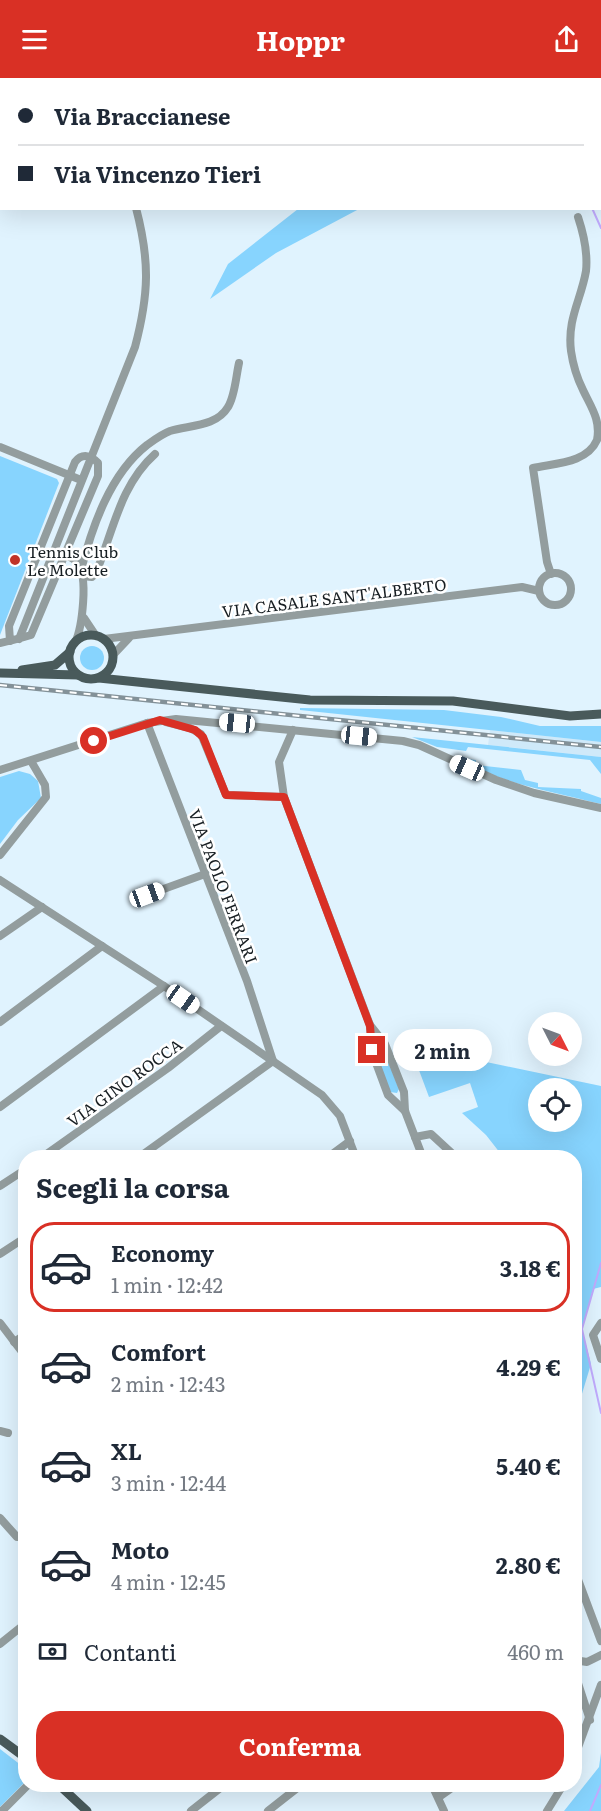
<!DOCTYPE html>
<html lang="it">
<head>
<meta charset="utf-8">
<style>
	body { margin:0; font-family:Literata,serif; background:#f2f2f3; color:#1f2937; height:100vh; display:flex; flex-direction:column; font-size:22px; white-space:nowrap }
	* { box-sizing:border-box; margin:0 }
	p { font-size:20px; color:#747a83 }
	.icon { flex:none; width:33px; height:33px; fill:none; stroke:currentColor; stroke-width:2; stroke-linecap:round; stroke-linejoin:round }
	.map { position:relative; flex:1; overflow:hidden }
	.side { position:absolute; left:18px; top:1072px; width:564px; height:642px; display:flex; flex-direction:column; background:#fff; border-radius:24px; box-shadow:0 6px 24px #0002 }
	.side>* { flex:none }
	.banner { position:absolute; left:0px; top:0px; width:602px; height:132px; box-shadow:0 6px 24px #0002; display:grid; align-content:center; height:132px; padding:0 18px; background:#fff }
	.needle { width:39px; rotate:132deg }
	.fabs { position:absolute; left:528px; top:934px; display:grid; gap:12px }
	.fabs a { display:grid; place-items:center; width:54px; height:54px; border-radius:50%; background:#fff; box-shadow:0 6px 24px #0002; font-size:30px }
	.end { position:absolute; width:27px; height:27px; margin:-14px; border:8px solid #d93025; background:#fff; box-shadow:0 0 0 3px #fff }
	.from { border-radius:50% }
	.bubble { position:absolute; height:42px; border-radius:21px; background:#fff; box-shadow:0 6px 24px #0002; font-size:20px; font-weight:700; line-height:42px; text-align:center }
	.car { position:absolute; width:18px; height:36px; margin:-18px -9px; border-radius:8px; box-shadow:0 0 4px 2px #0007; background:linear-gradient(#fff 24%,#345 0 40%,#fff 0 76%,#345 0 86%,#fff 0) }
	.banner b { display:flex; align-items:center; gap:21px; height:57px; font-size:22px }
	.banner b+b { border-top:2px solid #e0e1e3 }
	.banner i { width:15px; height:15px; background:#1f2937 }
	ul { padding:0; list-style:none }
	li { display:flex; align-items:center; gap:18px; height:90px; margin:0 12px 9px; padding:0 6px; border:3px solid transparent; border-radius:24px }
	li div { flex:1 }
	li b { display:block; font-size:22px }
	li em { font-style:normal; font-weight:700 }
	li.selected { border-color:#d93025 }
	li>.icon { width:54px; height:54px; stroke-width:1.5 }
	h2 { padding:0 18px; font-size:27px; line-height:72px }
	.pay { display:flex; align-items:center; gap:15px; height:66px; padding:0 18px; font-size:22px }
	.pay p { margin-inline-start:auto }
	.action { display:flex; gap:12px; margin-top:auto; padding:12px 18px }
	.action a { flex:1; height:69px; border-radius:24px; background:#d93025; color:#fff; font-size:24px; font-weight:700; line-height:69px; text-align:center }
	header { display:flex; justify-content:space-between; align-items:center; height:78px; padding:0 18px; background:#d93025; color:#fff; font-size:27px; font-weight:700 }
	.map>svg:first-child { display:block }
	.built { fill:#cfe9f9 }
	.green { fill:#87d4fe; fill-rule:evenodd }
	.lines { fill:none; stroke-linecap:round; stroke-linejoin:round }
	.stream { stroke:#c0abfd; stroke-width:2 }
	.minor { stroke:#939d9e; stroke-width:8 }
	.major { stroke:#495a5b; stroke-width:9 }
	.rail-casing { stroke:#839198; stroke-width:4.5 }
	.rail { stroke:#fff; stroke-width:2; stroke-dasharray:7; stroke-linecap:butt }
	.route { stroke:#d93025; stroke-width:8 }
	.poi-dot { fill:#c03328; stroke:#fff; stroke-width:2 }
	.labels { text-anchor:middle; dominant-baseline:central; stroke-width:5; stroke-linejoin:round; paint-order:stroke }
	.poi-label { font-size:16px; fill:#171e22; stroke:#fff; text-anchor:start }
	.street-label { font-size:16px; fill:#171e22; stroke:#fff }
</style>
</head>
<body>
<header><svg class="icon" aria-label="menu" viewBox="0 0 24 24"><path d="M4 6h16M4 12h16M4 18h16"/></svg>Hoppr<svg class="icon" aria-label="share" viewBox="0 0 24 24"><path d="M12 15V3M7 8l5-5 5 5M5 13v7h14v-7"/></svg></header>
<div class="map">
<svg width="601" height="1733" viewBox="0 0 601 1733">
	<rect width="100%" height="100%" fill="#e0f3fe"/>
	<polygon class="built" points="490,652 601,664 601,679 488,667"/>
	<g class="green">
		<polygon points="298,131 359,131 276,175 210,221 228,186"/>
		<polygon points="0,378 57,401 59,405 0,557"/>
		<circle cx="92" cy="580" r="12"/>
		<polygon points="300,630 444,632 501,639 540,648 601,648 601,664 300,632"/>
		<polygon points="412,659 601,679 601,696 590,682 468,669 466,673 437,669"/>
		<path d="M456,680l20,2v5l45,5 4,10 13,3v4l43,2v2l20,7v6c-50,-13 -100,-20 -145,-46z"/>
		<polygon points="19,693 30,696 38,703 41,720 18,742 0,766 0,699"/>
		<path d="M410,968l191,40v201l-8,2 -11,40 9,35 -16,53 -1,-259h-70l-18,-23 -24,-22 16,-6 -8,-24 -41,14zM538,1011h34v33h-34z"/>
		<polygon points="381,975 386,978 399,1011 397,1015 390,1014 377,980"/>
		<polygon points="0,1671 26,1691 25,1704 0,1729"/>
		<polygon points="601,1675 601,1733 564,1733 599,1689"/>
	</g>
	<g class="lines">
		<g class="stream">
			<polyline points="592,130 601,150"/>
			<polyline points="601,1185 582,1251 601,1335"/>
			<polyline points="590,1733 601,1707"/>
		</g>
		<g class="minor">
			<polyline points="95,0 96,2"/>
			<polyline points="0,369 81,402"/>
			<path d="M65,477c4,2 9,3 12,7 12,14 5,66 -2,81"/>
			<path d="M81,492c11,-43 29,-96 66,-125 7,-5 15,-11 23,-14 20,-6 46,-4 58,-24 7,-11 8,-31 11,-44"/>
			<circle cx="555" cy="511" r="16"/>
			<path d="M551,496l-4,-12 -14,-94c23,-5 54,-5 64,-28 4,-20 -6,-33 -14,-50 -6,-12 -10,-25 -12,-39 -4,-32 10,-51 15,-80 2,-19 -2,-36 -8,-54"/>
			<path d="M82,498l10,1 4,-4c17,-41 24,-88 59,-119"/>
			<polyline points="84,540 96,558"/>
			<path d="M19,561l116,-292c14,-53 15,-86 1,-139"/>
			<polyline points="104,561 522,509 539,513"/>
			<path d="M0,565c10,-2 21,-5 31,-8l67,-159v-13c-7,-8 -16,-10 -23,-1l-66,164 1,15"/>
			<polyline points="113,577 129,560"/>
			<polyline points="166,644 190,650 201,656 226,717 284,719"/>
			<polyline points="147,645 247,903 273,983"/>
			<polyline points="293,652 279,684 284,719 370,947 385,966 404,1014 405,1033 423,1080"/>
			<polyline points="0,692 147,645 176,641 403,663 419,667 496,702 534,715 601,730"/>
			<polyline points="0,777 46,719 45,707 31,683"/>
			<polyline points="0,802 164,908 322,1017 340,1038 356,1080"/>
			<polyline points="147,817 205,796"/>
			<polyline points="0,858 42,829"/>
			<polyline points="0,944 102,868"/>
			<polyline points="370,947 372,974 388,1017 405,1033"/>
			<polyline points="0,1029 164,908"/>
			<polyline points="415,1059 431,1056 457,1080"/>
			<polyline points="41,1080 168,990 221,948"/>
			<polyline points="138,1080 273,983"/>
			<polyline points="327,1080 350,1063"/>
			<polyline points="0,1108 26,1091"/>
			<polyline points="0,1176 26,1159"/>
			<polyline points="26,1205 23,1212 26,1219"/>
			<polyline points="0,1245 26,1279"/>
			<polyline points="601,1245 593,1257 601,1281"/>
			<polyline points="14,1264 26,1256"/>
			<polyline points="0,1353 8,1355"/>
			<polyline points="0,1440 17,1459 26,1457"/>
			<polyline points="574,1491 601,1563"/>
			<polyline points="0,1566 26,1545"/>
			<polyline points="574,1582 587,1584 601,1577"/>
			<polyline points="574,1593 590,1642"/>
			<polyline points="574,1680 601,1607"/>
			<polyline points="432,1707 444,1733"/>
			<polyline points="439,1719 456,1707"/>
			<polyline points="2,1733 28,1707"/>
			<polyline points="191,1733 224,1707"/>
			<polyline points="268,1733 301,1707"/>
			<polyline points="547,1733 563,1707"/>
		</g>
		<g class="major">
			<circle cx="91" cy="579" r="22"/>
			<polyline points="22,592 55,587 70,574"/>
			<polyline points="0,595 78,597"/>
			<polyline points="99,600 310,622 453,623 570,638 601,636"/>
			<polyline points="0,1661 26,1680"/>
			<polyline points="59,1707 87,1733"/>
		</g>
		<g class="rail-casing">
			<polyline id="rail" points="0,607 601,669"/>
		</g>
		<use href="#rail" class="rail"/>
	</g>
	<g class="lines">
		<polyline class="route" points="94,663 160,642 195,652 203,659 226,717 284,719 370,948 372,972"/>
	</g>
	<circle class="poi-dot" cx="15" cy="482" r="6"/>
	<g class="labels">
		<g class="poi-label">
			<text x="27" y="473">Tennis Club<tspan x="27" dy="18">Le Molette</tspan></text>
		</g>
		<g class="street-label">
			<text transform="translate(334 519) rotate(-7)">VIA CASALE SANT'ALBERTO</text>
			<text transform="translate(224 808) rotate(69)">VIA PAOLO FERRARI</text>
			<text transform="translate(124 1004) rotate(-36)">VIA GINO ROCCA</text>
		</g>
	</g>
</svg>
<div class="fabs">
<a><svg class="needle" viewBox="-14 -14 28 28"><path d="M0-13l5 13h-10z" fill="#e53935"/><path d="M0 13l5-13h-10z" fill="#747a83"/></svg></a>
<a><svg class="icon" aria-label="locate" viewBox="0 0 24 24"><circle cx="12" cy="12" r="6"/><path d="M12 2v4M12 18v4M2 12h4M18 12h4"/></svg></a>
</div>
<i class="end from" style="left:94px;top:663px"></i>
<i class="end" style="left:372px;top:972px"></i>
<div class="bubble" style="left:393px;top:951px;width:99px">2 min</div>
<i class="car" style="left:237px;top:645px;rotate:276deg"></i>
<i class="car" style="left:359px;top:658px;rotate:96deg"></i>
<i class="car" style="left:467px;top:690px;rotate:294deg"></i>
<i class="car" style="left:147px;top:817px;rotate:70deg"></i>
<i class="car" style="left:183px;top:921px;rotate:125deg"></i>
<div class="banner">
<b><i class="from"></i>Via Braccianese</b>
<b><i></i>Via Vincenzo Tieri</b>
</div>
<section class="side">
<h2>Scegli la corsa</h2>
<ul>
<li class="selected"><svg class="icon" aria-label="car" viewBox="0 0 24 24"><path d="M5 17H2v-5l4-1 3-4h7l3 4 3 1v5h-3M9 17h6M6 11h13"/><circle cx="7" cy="17" r="2"/><circle cx="17" cy="17" r="2"/></svg><div><b>Economy</b><p>1 min · 12:42</p></div><em>3.18 €</em></li>
<li><svg class="icon" aria-label="car" viewBox="0 0 24 24"><path d="M5 17H2v-5l4-1 3-4h7l3 4 3 1v5h-3M9 17h6M6 11h13"/><circle cx="7" cy="17" r="2"/><circle cx="17" cy="17" r="2"/></svg><div><b>Comfort</b><p>2 min · 12:43</p></div><em>4.29 €</em></li>
<li><svg class="icon" aria-label="car" viewBox="0 0 24 24"><path d="M5 17H2v-5l4-1 3-4h7l3 4 3 1v5h-3M9 17h6M6 11h13"/><circle cx="7" cy="17" r="2"/><circle cx="17" cy="17" r="2"/></svg><div><b>XL</b><p>3 min · 12:44</p></div><em>5.40 €</em></li>
<li><svg class="icon" aria-label="car" viewBox="0 0 24 24"><path d="M5 17H2v-5l4-1 3-4h7l3 4 3 1v5h-3M9 17h6M6 11h13"/><circle cx="7" cy="17" r="2"/><circle cx="17" cy="17" r="2"/></svg><div><b>Moto</b><p>4 min · 12:45</p></div><em>2.80 €</em></li>
</ul>
<div class="pay"><svg class="icon" aria-label="cash" viewBox="0 0 24 24"><path d="M3 7h18v10H3z"/><circle cx="12" cy="12" r="2"/></svg>Contanti<p>460 m</p></div>
<div class="action"><a>Conferma</a></div>
</section>
</div>
</body>
</html>
